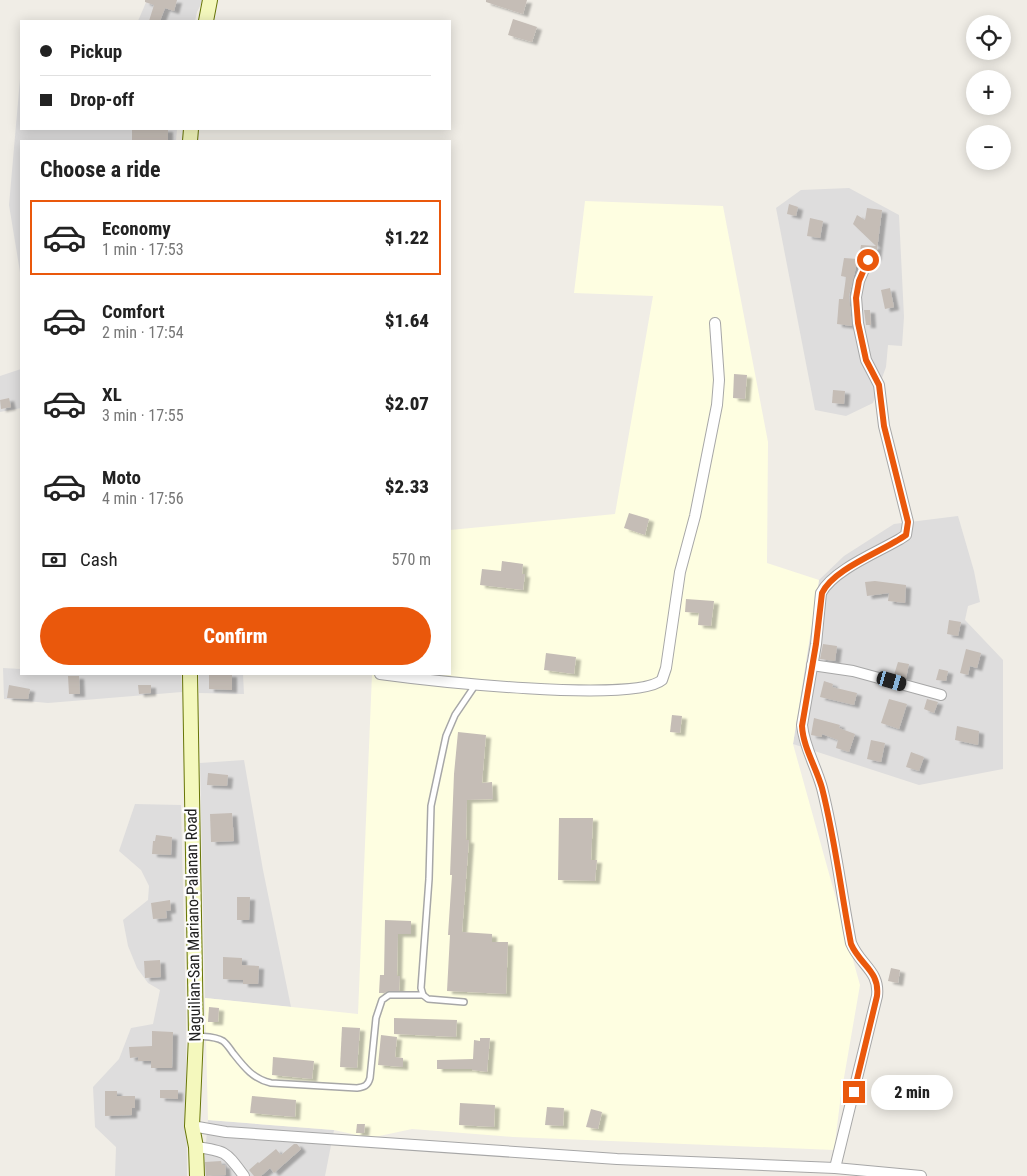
<!DOCTYPE html>
<html lang="en">
<head>
<meta charset="utf-8">
<style>
	body { margin:0; font-family:"Roboto Condensed",sans-serif; background:#f2f2f2; color:#222; height:100vh; display:flex; flex-direction:column; font-size:19px; white-space:nowrap }
	* { box-sizing:border-box; margin:0 }
	p { font-size:16px; color:#767676 }
	.icon { flex:none; width:28px; height:28px; fill:none; stroke:currentColor; stroke-width:2; stroke-linecap:round; stroke-linejoin:round }
	.map { position:relative; flex:1; overflow:hidden }
	.details { position:absolute; left:20px; top:140px; width:431px; height:535px; display:flex; flex-direction:column; background:#fff; border-radius:0px; box-shadow:0 2px 12px #0003 }
	.details>* { flex:none }
	.top-card { position:absolute; left:20px; top:20px; width:431px; height:110px; border-radius:0px; box-shadow:0 2px 12px #0003; display:grid; align-content:center; height:110px; padding:0 20px; background:#fff }
	.controls { position:absolute; left:966px; top:15px; display:grid; gap:10px }
	.controls a { display:grid; place-items:center; width:45px; height:45px; border-radius:50%; background:#fff; box-shadow:0 2px 12px #0003; font-size:25px }
	.end { position:absolute; width:22px; height:22px; margin:-11px; border:6px solid #ea580c; background:#fff; box-shadow:0 0 0 2px #fff }
	.from { border-radius:50% }
	.bubble { position:absolute; height:35px; border-radius:18px; background:#fff; box-shadow:0 2px 12px #0003; font-size:16px; font-weight:800; line-height:35px; text-align:center }
	.car { position:absolute; width:15px; height:30px; margin:-15px -8px; border-radius:6px; box-shadow:0 0 4px 1px #0007; background:linear-gradient(#222 24%,#8ab4d8 0 40%,#222 0 76%,#8ab4d8 0 86%,#222 0) }
	.top-card b { display:flex; align-items:center; gap:18px; height:48px; font-size:19px }
	.top-card b+b { border-top:1px solid #e0e0e0 }
	.top-card i { width:12px; height:12px; background:#222 }
	ul { padding:0; list-style:none }
	li { display:flex; align-items:center; gap:15px; height:75px; margin:0 10px 8px; padding:0 10px; border:2px solid transparent; border-radius:0px }
	li div { flex:1 }
	li b { display:block; font-size:19px }
	li em { font-style:normal; font-weight:800 }
	li.on { border-color:#ea580c }
	li>.icon { width:45px; height:45px; stroke-width:1.5 }
	h2 { padding:0 20px; font-size:22px; line-height:60px }
	.pay { display:flex; align-items:center; gap:12px; height:55px; padding:0 20px; font-size:19px }
	.pay p { margin-inline-start:auto }
	.button { display:flex; gap:10px; margin-top:auto; padding:10px 20px }
	.button a { flex:1; height:58px; border-radius:30px; background:#ea580c; color:#fff; font-size:20px; font-weight:800; line-height:58px; text-align:center }
	.map>svg:first-child { display:block }
	.residential { fill:#dedddd }
	.education { fill:#fefee1 }
	.building { fill:#c5bdb6; filter:url(#shadow) }
	.lines { fill:none; stroke-linecap:round; stroke-linejoin:round }
	.service-casing { stroke:#a7a7a7; stroke-width:8 }
	.minor-casing { stroke:#a7a7a7; stroke-width:12 }
	.secondary-casing { stroke:#687608; stroke-width:16 }
	.service { stroke:#fff; stroke-width:5 }
	.minor { stroke:#fff; stroke-width:10 }
	.secondary { stroke:#f4f8bd; stroke-width:14 }
	.route { stroke:#ea580c; stroke-width:6 }
	.labels { text-anchor:middle; dominant-baseline:central; stroke-width:4.5; stroke-linejoin:round; paint-order:stroke }
	.street-label { font-size:16px; fill:#202020; stroke:#fff }
</style>
</head>
<body>
<div class="map">
<svg width="1027" height="1176" viewBox="0 0 1027 1176">
	<defs>
		<filter id="shadow"><feDropShadow dx="5" dy="3" stdDeviation="1" flood-color="#0004"/></filter>
	</defs>
	<rect width="100%" height="100%" fill="#f0ede6"/>
	<g class="residential">
		<polygon points="147,0 203,0 197,12 195,21 138,21"/>
		<polygon points="21,68 21,129 177,129 176,141 21,141 21,278 9,205"/>
		<polygon points="849,188 899,215 904,317 902,346 888,345 886,367 873,403 846,416 815,410 776,208 801,190"/>
		<polygon points="21,369 21,408 0,412 0,376"/>
		<polygon points="958,516 974,571 980,602 968,606 965,620 1003,660 1003,769 919,785 793,744 819,580 844,556 894,524"/>
		<polygon points="3,668 21,669 21,674 181,674 182,692 48,703 4,699"/>
		<polygon points="199,674 243,674 244,694 199,693"/>
		<polygon points="244,760 263,870 291,1007 205,998 200,763"/>
		<polygon points="135,804 181,805 186,1015 187,1176 115,1176 116,1147 95,1127 93,1087 119,1059 131,1028 153,1024 160,990 148,983 137,968 128,946 123,920 148,900 149,886 141,870 119,851"/>
		<polygon points="208,1120 334,1130 325,1176 203,1176"/>
	</g>
	<polygon class="education" points="585,201 723,206 768,442 767,563 819,580 793,744 860,985 841,1095 834,1150 513,1137 412,1129 370,1138 334,1130 208,1120 205,998 358,1014 372,674 450,674 450,530 615,514 653,296 574,293"/>
	<g class="building">
		<polygon points="145,0 177,0 174,11 165,8 160,21 149,21 154,5 145,2"/>
		<polygon points="486,0 527,0 523,14 486,2"/>
		<polygon points="513,19 537,27 532,42 508,35"/>
		<rect x="132" y="129" width="36" height="12"/>
		<polygon points="789,204 798,207 796,216 787,214"/>
		<polygon points="867,208 882,210 876,258 868,253 859,257 861,245 876,246 853,224 857,215 865,220"/>
		<polygon points="810,218 823,221 820,238 807,236"/>
		<polygon points="844,258 858,259 849,296 852,326 837,324 839,299 843,299 846,277 841,276"/>
		<polygon points="890,288 894,307 885,309 881,290"/>
		<polygon points="864,310 870,310 871,325 866,325"/>
		<polygon points="734,374 747,375 745,399 733,398"/>
		<polygon points="833,390 845,391 844,404 832,403"/>
		<polygon points="9,398 11,407 1,409 0,400"/>
		<polygon points="629,513 649,519 645,535 624,528"/>
		<polygon points="502,561 523,564 522,574 525,574 523,590 480,585 482,569 501,571"/>
		<polygon points="875,581 906,585 905,603 888,601 889,593 867,596 865,582"/>
		<polygon points="686,599 714,601 711,626 698,625 699,613 685,612"/>
		<polygon points="949,620 961,622 958,636 947,634"/>
		<polygon points="823,644 837,646 835,661 820,659"/>
		<polygon points="966,649 981,653 977,668 970,666 968,675 960,673"/>
		<polygon points="546,653 576,657 574,674 544,670"/>
		<polygon points="898,662 909,664 906,678 894,675"/>
		<polygon points="939,669 948,671 946,681 936,680"/>
		<polygon points="209,674 232,674 232,690 209,689"/>
		<polygon points="68,676 79,676 80,694 69,694"/>
		<polygon points="824,681 833,684 832,687 857,693 854,705 820,697"/>
		<polygon points="9,685 30,689 28,699 7,698"/>
		<polygon points="138,685 151,685 151,693 139,694"/>
		<polygon points="889,699 907,704 899,729 881,723"/>
		<polygon points="927,699 938,702 934,713 924,709"/>
		<polygon points="672,715 682,716 680,733 670,732"/>
		<polygon points="814,718 840,725 839,728 855,734 849,752 836,748 838,740 822,734 822,737 811,735"/>
		<polygon points="957,726 979,731 978,745 955,740"/>
		<polygon points="458,732 486,735 482,783 492,782 493,799 467,800 466,840 469,840 462,932 492,934 492,942 508,942 506,994 447,991 450,935 448,935 452,875 450,875 454,774"/>
		<polygon points="871,740 885,743 881,762 867,759"/>
		<polygon points="911,752 924,757 919,771 906,767"/>
		<polygon points="208,773 228,775 227,786 207,785"/>
		<polygon points="232,813 234,841 211,842 210,814"/>
		<polygon points="559,818 593,818 591,860 597,860 595,881 558,880"/>
		<polygon points="156,835 172,837 171,855 152,854 153,841 155,841"/>
		<polygon points="237,897 250,897 249,920 237,920"/>
		<polygon points="170,900 171,910 166,911 167,918 153,919 151,903"/>
		<polygon points="385,920 411,921 411,934 398,934 397,976 400,976 399,991 388,991 384,993 379,993 380,975 384,975"/>
		<polygon points="223,957 242,958 242,965 259,966 258,984 243,984 243,980 223,979"/>
		<polygon points="160,960 161,977 145,978 144,961"/>
		<polygon points="891,968 900,970 898,983 888,981"/>
		<polygon points="209,1007 219,1008 218,1022 208,1022"/>
		<polygon points="394,1018 457,1020 456,1037 394,1034"/>
		<polygon points="342,1027 360,1028 357,1068 340,1067"/>
		<polygon points="152,1031 173,1032 172,1068 151,1068 151,1061 138,1061 138,1057 130,1058 129,1047 152,1046"/>
		<polygon points="381,1035 397,1037 395,1057 403,1058 403,1067 378,1065"/>
		<polygon points="480,1038 490,1038 487,1072 472,1070 472,1069 437,1069 437,1060 473,1059 474,1040 480,1041"/>
		<polygon points="273,1057 314,1061 312,1079 272,1075"/>
		<polygon points="160,1090 178,1090 178,1099 160,1098"/>
		<polygon points="105,1091 117,1091 117,1096 135,1096 135,1108 132,1108 132,1115 105,1116"/>
		<polygon points="252,1096 296,1100 295,1117 250,1113"/>
		<polygon points="460,1103 495,1105 494,1127 459,1125"/>
		<polygon points="547,1107 564,1108 563,1126 545,1125"/>
		<polygon points="591,1109 602,1112 598,1129 586,1127"/>
		<polygon points="357,1124 365,1124 364,1133 356,1133"/>
		<polygon points="294,1144 297,1144 301,1149 274,1173 270,1168 261,1176 254,1176 249,1170 258,1162 259,1163 276,1149 281,1155"/>
		<polygon points="221,1161 222,1165 225,1165 226,1175 206,1176 205,1162"/>
	</g>
	<g class="lines">
		<g class="service-casing">
			<g id="service">
				<polyline points="464,1002 428,999 423,995 421,988 429,879 431,806 446,736 455,715 476,684"/>
				<path d="M196,1036c9,1 19,0 27,5 4,3 7,8 10,12 11,14 20,26 38,30l86,5c7,-1 11,-2 13,-10l6,-60 6,-18 7,-5h34"/>
			</g>
		</g>
		<g class="minor-casing">
			<g id="minor">
				<polyline points="812,665 853,671 941,695"/>
				<path d="M380,674c44,6 254,30 282,6l4,-12 14,-96 15,-56 22,-111 2,-25 -4,-57"/>
				<polyline points="192,1126 226,1132 617,1159 835,1168 921,1176"/>
				<path d="M196,1147c31,4 30,5 48,29"/>
				<path d="M835,1168l42,-172c3,-25 -17,-31 -26,-53 -10,-51 -16,-104 -29,-155 -6,-22 -18,-41 -20,-63l14,-81 5,-51c12,-23 57,-41 79,-54l6,-4 2,-13 -24,-96 -5,-41 -13,-25 -8,-37 -2,-26 3,-16 9,-21"/>
			</g>
		</g>
		<g class="secondary-casing">
			<g id="secondary">
				<polyline points="206,21 210,0"/>
				<polyline points="190,141 191,129"/>
				<polyline points="190,674 196,1036 192,1126 196,1147 197,1176"/>
			</g>
		</g>
		<use href="#service" class="service"/>
		<use href="#minor" class="minor"/>
		<use href="#secondary" class="secondary"/>
	</g>
	<g class="lines">
		<path class="route" d="M854,1092l23,-96c3,-25 -17,-31 -26,-52 -10,-52 -16,-105 -29,-156 -6,-21 -19,-41 -20,-62l14,-82 6,-51c12,-25 60,-41 84,-58l2,-13 -24,-96 -5,-41 -13,-25 -8,-37 -2,-25 3,-17 9,-21"/>
	</g>
	<g class="labels">
		<g class="street-label">
			<text transform="translate(193 925) rotate(-91)">Naguilian-San Mariano-Palanan Road</text>
		</g>
	</g>
</svg>
<div class="controls">
<a><svg class="icon" aria-label="locate" viewBox="0 0 24 24"><circle cx="12" cy="12" r="6"/><path d="M12 2v4M12 18v4M2 12h4M18 12h4"/></svg></a>
<a>+</a>
<a>−</a>
</div>
<i class="end from" style="left:868px;top:260px"></i>
<i class="end" style="left:854px;top:1092px"></i>
<div class="bubble" style="left:871px;top:1075px;width:82px">2 min</div>
<i class="car" style="left:892px;top:681px;rotate:106deg"></i>
<div class="top-card">
<b><i class="from"></i>Pickup</b>
<b><i></i>Drop-off</b>
</div>
<section class="details">
<h2>Choose a ride</h2>
<ul>
<li class="on"><svg class="icon" aria-label="car" viewBox="0 0 24 24"><path d="M5 17H2v-5l4-1 3-4h7l3 4 3 1v5h-3M9 17h6M6 11h13"/><circle cx="7" cy="17" r="2"/><circle cx="17" cy="17" r="2"/></svg><div><b>Economy</b><p>1 min · 17:53</p></div><em>$1.22</em></li>
<li><svg class="icon" aria-label="car" viewBox="0 0 24 24"><path d="M5 17H2v-5l4-1 3-4h7l3 4 3 1v5h-3M9 17h6M6 11h13"/><circle cx="7" cy="17" r="2"/><circle cx="17" cy="17" r="2"/></svg><div><b>Comfort</b><p>2 min · 17:54</p></div><em>$1.64</em></li>
<li><svg class="icon" aria-label="car" viewBox="0 0 24 24"><path d="M5 17H2v-5l4-1 3-4h7l3 4 3 1v5h-3M9 17h6M6 11h13"/><circle cx="7" cy="17" r="2"/><circle cx="17" cy="17" r="2"/></svg><div><b>XL</b><p>3 min · 17:55</p></div><em>$2.07</em></li>
<li><svg class="icon" aria-label="car" viewBox="0 0 24 24"><path d="M5 17H2v-5l4-1 3-4h7l3 4 3 1v5h-3M9 17h6M6 11h13"/><circle cx="7" cy="17" r="2"/><circle cx="17" cy="17" r="2"/></svg><div><b>Moto</b><p>4 min · 17:56</p></div><em>$2.33</em></li>
</ul>
<div class="pay"><svg class="icon" aria-label="cash" viewBox="0 0 24 24"><path d="M3 7h18v10H3z"/><circle cx="12" cy="12" r="2"/></svg>Cash<p>570 m</p></div>
<div class="button"><a>Confirm</a></div>
</section>
</div>
</body>
</html>
